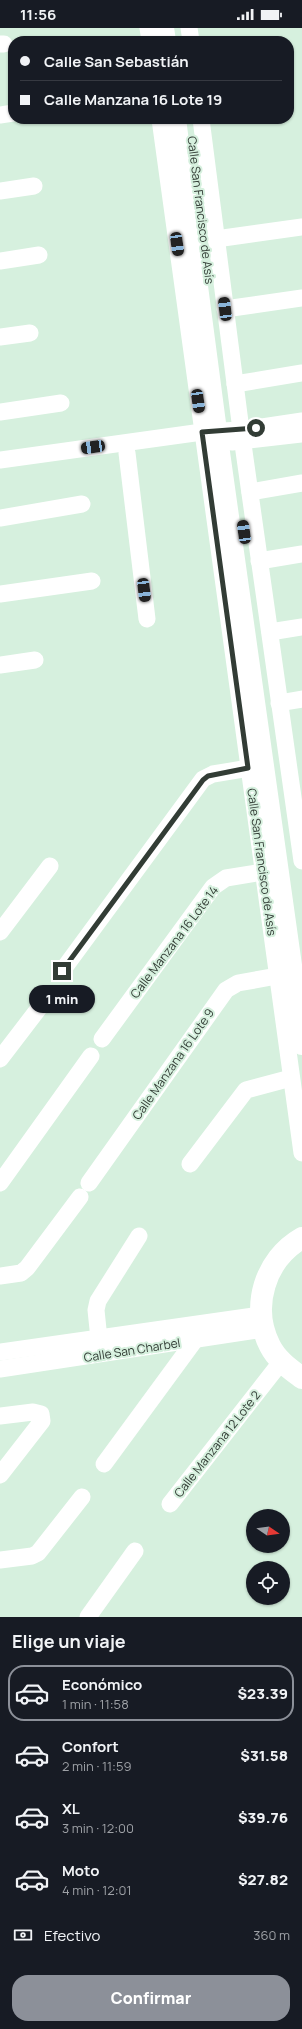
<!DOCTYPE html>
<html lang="es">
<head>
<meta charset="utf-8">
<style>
	body { margin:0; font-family:Manrope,sans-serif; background:#242831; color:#f1f3f6; height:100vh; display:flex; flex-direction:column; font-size:15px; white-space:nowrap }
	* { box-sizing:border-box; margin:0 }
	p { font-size:13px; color:#9ea1a6 }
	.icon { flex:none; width:22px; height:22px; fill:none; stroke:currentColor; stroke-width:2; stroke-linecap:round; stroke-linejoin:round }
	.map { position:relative; height:1589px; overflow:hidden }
	.panel { display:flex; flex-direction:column; background:#171b24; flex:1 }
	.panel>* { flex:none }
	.guide { position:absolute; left:8px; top:8px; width:286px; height:88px; border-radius:16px; box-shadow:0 1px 3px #0004; display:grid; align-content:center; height:88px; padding:0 12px; background:#171b24 }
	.needle { width:26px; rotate:103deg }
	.tools { position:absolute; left:246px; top:1481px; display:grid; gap:8px }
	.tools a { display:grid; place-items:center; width:44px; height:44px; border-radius:50%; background:#171b24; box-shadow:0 1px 3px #0004; font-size:20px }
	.end { position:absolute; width:18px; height:18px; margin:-9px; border:5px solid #323c35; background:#fff; box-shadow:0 0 0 2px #fff }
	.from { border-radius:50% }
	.bubble { position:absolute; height:28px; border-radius:14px; background:#171b24; box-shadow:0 1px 3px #0004; font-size:13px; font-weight:800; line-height:28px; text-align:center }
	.car { position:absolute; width:12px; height:24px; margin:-12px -6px; border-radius:5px; box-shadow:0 0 3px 1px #0007; background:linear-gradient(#222 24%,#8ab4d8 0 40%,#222 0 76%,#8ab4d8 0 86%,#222 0) }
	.guide b { display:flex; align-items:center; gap:14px; height:38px; font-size:15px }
	.guide b+b { border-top:1px solid #363941 }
	.guide i { width:10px; height:10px; background:#f1f3f6 }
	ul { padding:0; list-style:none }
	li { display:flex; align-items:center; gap:12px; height:56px; margin:0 8px 6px; padding:0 4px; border:2px solid transparent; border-radius:16px }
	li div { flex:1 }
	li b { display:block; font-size:15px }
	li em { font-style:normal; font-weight:800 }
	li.current { border-color:#8c9099 }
	li>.icon { width:36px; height:36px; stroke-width:1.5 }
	h2 { padding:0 12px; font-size:18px; line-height:48px }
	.pay { display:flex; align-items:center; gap:10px; height:44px; padding:0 12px; font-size:15px }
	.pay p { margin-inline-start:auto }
	.cta { display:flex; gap:8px; margin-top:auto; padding:8px 12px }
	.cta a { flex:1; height:46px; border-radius:16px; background:#8c9099; color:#fff; font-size:16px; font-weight:800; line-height:46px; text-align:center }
	.status { display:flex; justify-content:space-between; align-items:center; height:28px; padding:0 20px; background:#171b24; direction:ltr }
	.status svg { height:11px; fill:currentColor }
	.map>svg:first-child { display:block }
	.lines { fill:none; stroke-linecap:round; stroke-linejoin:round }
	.minor { stroke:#fff; stroke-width:17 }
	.major { stroke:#fff; stroke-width:22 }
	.route { stroke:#323c35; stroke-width:5 }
	.labels { text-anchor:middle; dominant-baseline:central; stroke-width:4; stroke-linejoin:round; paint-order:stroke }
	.street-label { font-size:12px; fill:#323c35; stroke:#d6f0de }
</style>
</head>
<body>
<div class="status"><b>11:56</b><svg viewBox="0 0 49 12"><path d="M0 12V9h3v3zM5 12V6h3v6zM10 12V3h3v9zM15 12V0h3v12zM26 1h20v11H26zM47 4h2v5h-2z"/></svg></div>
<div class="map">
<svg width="302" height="1589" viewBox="0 0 302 1589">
	<rect width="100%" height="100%" fill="#d6f0de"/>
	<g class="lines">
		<g class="minor">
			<polyline points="148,0 150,13"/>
			<polyline points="189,0 191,13"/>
			<polyline points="0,16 4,16"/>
			<polyline points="0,87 13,85"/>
			<polyline points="160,91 302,1125"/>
			<polyline points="201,91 241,402 302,833"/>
			<polyline points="0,163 34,158"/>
			<polyline points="216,211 302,199"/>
			<polyline points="0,233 39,227"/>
			<polyline points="225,281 302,270"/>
			<polyline points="0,309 30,305"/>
			<polyline points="235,356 302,345"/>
			<polyline points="0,384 61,375"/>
			<polyline points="232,414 302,406"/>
			<polyline points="127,425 147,591"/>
			<polyline points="0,432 202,404 241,402 302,393"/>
			<polyline points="250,464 302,455"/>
			<polyline points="0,490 82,476"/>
			<polyline points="259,533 302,526"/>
			<polyline points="0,566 92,553"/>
			<polyline points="270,604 302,599"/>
			<polyline points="0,637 35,632"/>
			<polyline points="279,675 302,671"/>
			<polyline points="0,904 50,838"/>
			<polyline points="62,943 203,751 213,746 249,740"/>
			<polyline points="102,1011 213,859 226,850 263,844"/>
			<polyline points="0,1031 49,967"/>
			<polyline points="190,1136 246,1062 291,1050"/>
			<polyline points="0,1155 91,1028"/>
			<polyline points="89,1155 226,962 238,955 277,948"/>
			<polyline points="0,1248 21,1245 27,1240 80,1169"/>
			<polyline points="99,1311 96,1282 98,1273 139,1208"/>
			<polyline points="0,1324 261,1287"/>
			<polyline points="0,1341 263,1301"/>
			<polyline points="0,1388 33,1384 41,1386 42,1393 0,1447"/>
			<polyline points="104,1436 195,1312"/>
			<polyline points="170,1476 281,1334"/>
			<polyline points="0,1532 32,1528 38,1525 82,1469"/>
			<polyline points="88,1589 135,1523"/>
		</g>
		<g class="major">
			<polyline points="163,0 165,13"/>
			<polyline points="175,91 216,403 302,1016"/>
			<path d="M302,1210c-37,21 -52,69 -32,108 7,14 20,23 32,32"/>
		</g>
	</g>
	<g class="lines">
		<polyline class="route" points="62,943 203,752 208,748 248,740 202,404 256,400"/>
	</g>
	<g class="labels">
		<g class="street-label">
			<text transform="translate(201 182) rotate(83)">Calle San Francisco de Asís</text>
			<text transform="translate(262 834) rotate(82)">Calle San Francisco de Asís</text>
			<text transform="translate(174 914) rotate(-53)">Calle Manzana 16 Lote 14</text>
			<text transform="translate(173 1036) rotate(-55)">Calle Manzana 16 Lote 9</text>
			<text transform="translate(132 1322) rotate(-9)">Calle San Charbel</text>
			<text transform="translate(217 1416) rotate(-52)">Calle Manzana 12 Lote 2</text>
		</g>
	</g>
</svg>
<div class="tools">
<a><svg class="needle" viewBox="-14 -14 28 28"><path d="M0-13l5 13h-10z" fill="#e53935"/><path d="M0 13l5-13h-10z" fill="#9ea1a6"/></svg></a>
<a><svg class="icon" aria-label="locate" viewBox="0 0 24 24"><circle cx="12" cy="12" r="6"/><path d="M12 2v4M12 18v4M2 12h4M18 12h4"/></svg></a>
</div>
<i class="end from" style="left:256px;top:400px"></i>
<i class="end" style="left:62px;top:943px"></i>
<div class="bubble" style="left:29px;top:957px;width:66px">1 min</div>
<i class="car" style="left:177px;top:216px;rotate:172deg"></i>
<i class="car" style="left:225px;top:281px;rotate:353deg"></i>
<i class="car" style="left:198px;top:373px;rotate:172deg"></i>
<i class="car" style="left:93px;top:419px;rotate:262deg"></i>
<i class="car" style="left:244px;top:504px;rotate:352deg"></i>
<i class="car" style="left:144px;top:562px;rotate:173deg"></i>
<div class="guide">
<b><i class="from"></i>Calle San Sebastián</b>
<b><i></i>Calle Manzana 16 Lote 19</b>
</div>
</div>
<section class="panel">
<h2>Elige un viaje</h2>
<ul>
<li class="current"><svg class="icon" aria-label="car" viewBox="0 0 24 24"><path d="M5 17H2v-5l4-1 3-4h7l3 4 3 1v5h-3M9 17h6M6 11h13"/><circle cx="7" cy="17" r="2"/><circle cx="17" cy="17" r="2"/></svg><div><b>Económico</b><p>1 min · 11:58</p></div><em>$23.39</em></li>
<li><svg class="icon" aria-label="car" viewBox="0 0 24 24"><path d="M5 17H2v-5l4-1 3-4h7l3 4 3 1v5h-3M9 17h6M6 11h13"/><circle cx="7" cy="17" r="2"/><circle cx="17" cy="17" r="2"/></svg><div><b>Confort</b><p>2 min · 11:59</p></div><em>$31.58</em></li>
<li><svg class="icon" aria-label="car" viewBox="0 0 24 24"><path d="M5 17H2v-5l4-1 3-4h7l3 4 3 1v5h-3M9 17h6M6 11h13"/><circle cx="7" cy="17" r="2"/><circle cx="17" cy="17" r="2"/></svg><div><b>XL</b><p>3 min · 12:00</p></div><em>$39.76</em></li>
<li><svg class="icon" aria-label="car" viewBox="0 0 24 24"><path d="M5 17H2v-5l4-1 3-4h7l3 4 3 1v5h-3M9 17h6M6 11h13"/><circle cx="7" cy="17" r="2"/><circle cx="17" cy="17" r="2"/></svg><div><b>Moto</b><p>4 min · 12:01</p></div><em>$27.82</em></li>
</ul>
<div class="pay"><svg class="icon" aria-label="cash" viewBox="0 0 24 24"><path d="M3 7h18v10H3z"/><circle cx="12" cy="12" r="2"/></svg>Efectivo<p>360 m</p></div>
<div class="cta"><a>Confirmar</a></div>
</section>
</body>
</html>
